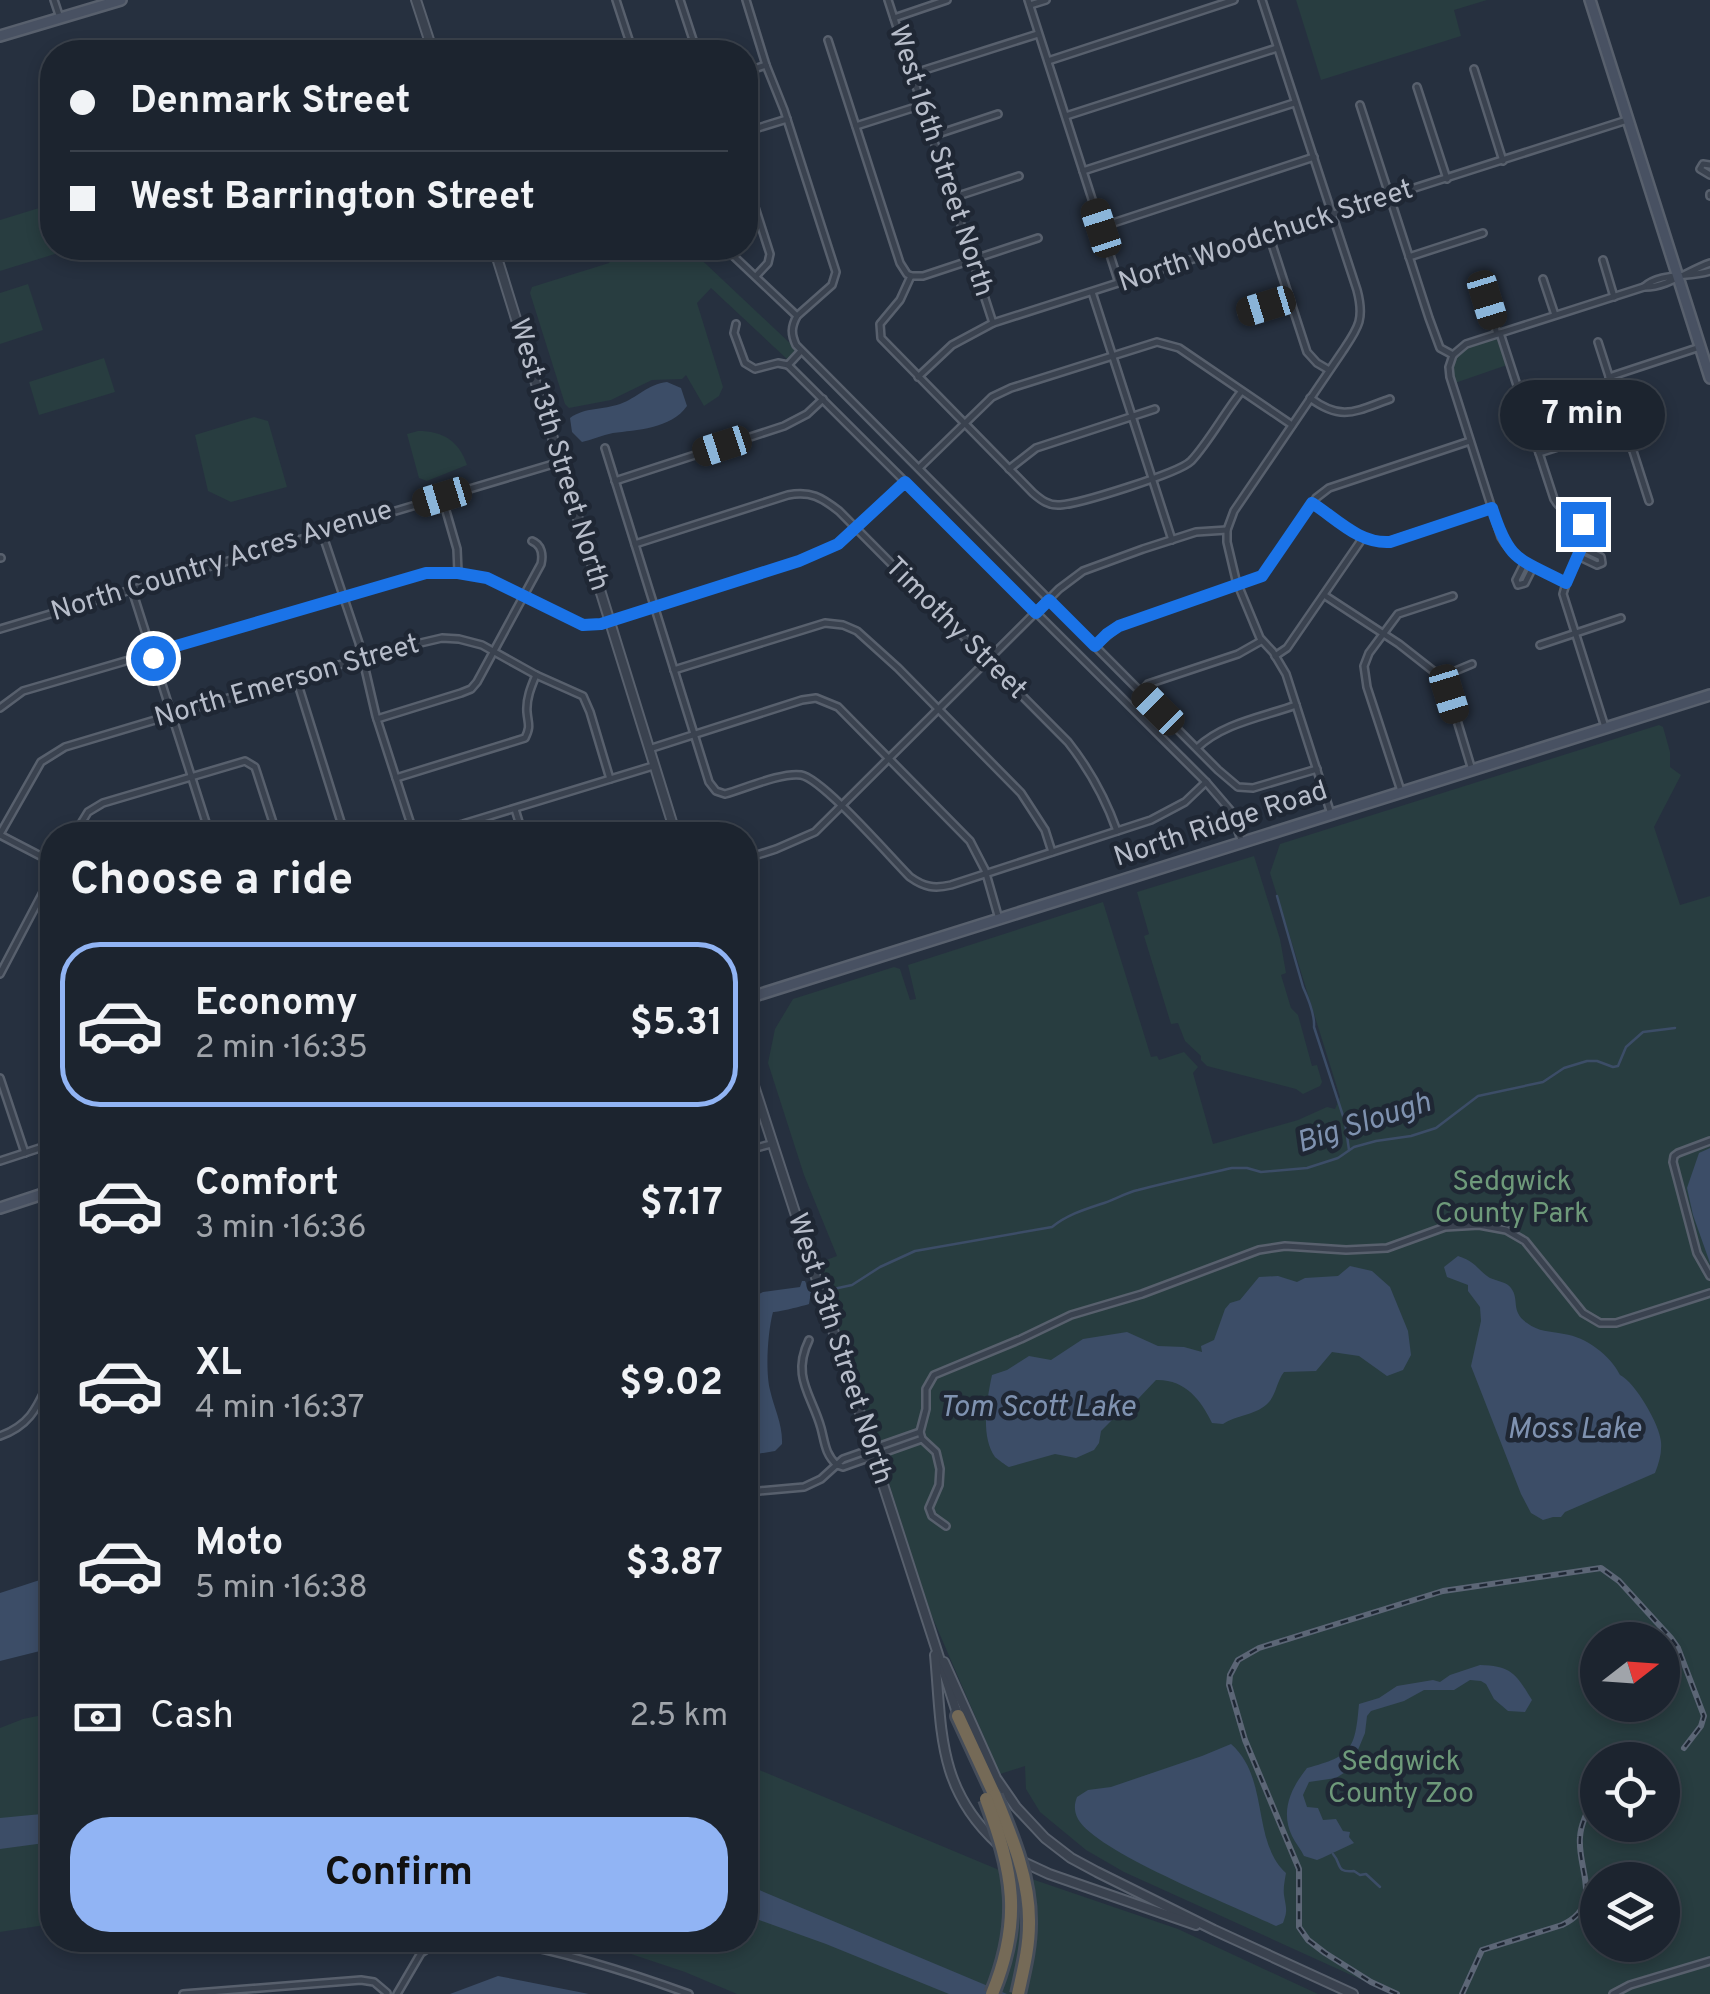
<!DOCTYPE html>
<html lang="en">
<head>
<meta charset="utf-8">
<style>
	body { margin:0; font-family:Overpass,sans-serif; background:#252c37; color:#f1f3f6; height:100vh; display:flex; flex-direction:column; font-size:38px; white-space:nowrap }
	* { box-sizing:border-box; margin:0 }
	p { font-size:32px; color:#a0a4aa }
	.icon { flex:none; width:55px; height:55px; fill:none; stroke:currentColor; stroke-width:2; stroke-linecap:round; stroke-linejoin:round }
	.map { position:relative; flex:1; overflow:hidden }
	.details { position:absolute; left:40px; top:822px; width:718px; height:1130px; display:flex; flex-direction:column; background:#1c242f; border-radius:40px; box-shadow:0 5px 15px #0003,0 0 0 2px #3a414b }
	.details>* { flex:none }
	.banner { position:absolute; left:40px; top:40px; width:718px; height:220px; border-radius:40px; box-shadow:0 5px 15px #0003,0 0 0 2px #3a414b; display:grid; align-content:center; height:220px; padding:0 30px; background:#1c242f }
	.needle { width:65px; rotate:73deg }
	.tools { position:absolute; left:1580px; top:1622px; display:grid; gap:20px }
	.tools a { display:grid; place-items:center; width:100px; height:100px; border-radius:50%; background:#1c242f; box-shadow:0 5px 15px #0003,0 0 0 2px #3a414b; font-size:50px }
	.end { position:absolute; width:45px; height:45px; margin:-22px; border:12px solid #1a73e8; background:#fff; box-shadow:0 0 0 5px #fff }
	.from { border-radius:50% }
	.bubble { position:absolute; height:70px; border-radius:35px; background:#1c242f; box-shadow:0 5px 15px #0003,0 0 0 2px #3a414b; font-size:32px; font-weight:700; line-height:70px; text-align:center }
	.car { position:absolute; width:30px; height:60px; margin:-30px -15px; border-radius:12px; box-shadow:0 0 8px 2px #0007; background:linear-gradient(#222 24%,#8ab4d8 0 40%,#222 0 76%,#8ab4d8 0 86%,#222 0) }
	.banner b { display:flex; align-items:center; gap:35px; height:95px; font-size:38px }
	.banner b+b { border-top:2px solid #3a414b }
	.banner i { width:25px; height:25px; background:#f1f3f6 }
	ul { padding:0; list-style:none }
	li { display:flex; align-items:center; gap:30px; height:165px; margin:0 20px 15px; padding:0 10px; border:5px solid transparent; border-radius:40px }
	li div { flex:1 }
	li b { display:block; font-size:38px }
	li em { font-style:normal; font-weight:700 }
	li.on { border-color:#91b4f4 }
	li>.icon { width:90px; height:90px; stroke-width:1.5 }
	h2 { padding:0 30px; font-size:45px; line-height:120px }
	.pay { display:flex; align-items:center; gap:25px; height:110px; padding:0 30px; font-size:38px }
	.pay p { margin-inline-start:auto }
	.action { display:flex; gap:20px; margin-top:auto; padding:20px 30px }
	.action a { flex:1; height:115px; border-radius:40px; background:#91b4f4; color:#111; font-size:40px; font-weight:700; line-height:115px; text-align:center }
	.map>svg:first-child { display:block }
	.green { fill:#283d40; fill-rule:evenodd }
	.water { fill:#3c4d67 }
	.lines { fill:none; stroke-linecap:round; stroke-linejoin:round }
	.stream { stroke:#3c4d67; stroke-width:2.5 }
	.minor-casing { stroke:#58606d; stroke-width:10 }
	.tertiary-casing { stroke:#58606d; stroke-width:12 }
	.secondary-casing { stroke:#58606d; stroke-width:14 }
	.motorway-casing { stroke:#454d5a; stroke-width:18 }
	.minor { stroke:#3a424f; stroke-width:5 }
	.tertiary { stroke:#3a424f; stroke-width:8 }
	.secondary { stroke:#485162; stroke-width:9 }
	.motorway { stroke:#756a57; stroke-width:12 }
	.rail-casing { stroke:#5c6676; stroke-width:6 }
	.rail { stroke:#1f2734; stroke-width:2.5; stroke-dasharray:8; stroke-linecap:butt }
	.motorway-bridge-casing { stroke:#454d5a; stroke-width:18; stroke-linecap:butt }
	.motorway-bridge { stroke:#756a57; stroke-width:12 }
	.route { stroke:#1a73e8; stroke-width:12 }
	.labels { text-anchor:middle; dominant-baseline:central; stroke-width:9; stroke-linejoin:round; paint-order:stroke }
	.street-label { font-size:28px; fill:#b7bdca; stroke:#1f2734 }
	.park-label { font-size:28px; fill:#6e9a7a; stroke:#1f2734 }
	.water-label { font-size:30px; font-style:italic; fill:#7f92b0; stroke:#1f2734 }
</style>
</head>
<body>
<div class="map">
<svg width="1710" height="1994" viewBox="0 0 1710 1994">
	<rect width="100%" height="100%" fill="#26303f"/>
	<g class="green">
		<polygon points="1296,0 1487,0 1454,10 1461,36 1321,80"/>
		<polygon points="52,204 52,248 71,249 0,271 0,220"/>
		<polygon points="608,248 689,248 793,346 795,353 788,360 711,288 697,303 723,387 719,396 704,406 686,375 682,379 652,380 611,400 569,408 565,404 530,293 532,287 609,263 612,259"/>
		<polygon points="28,284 43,330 0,344 0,293"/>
		<path d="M1498,337l9,28 -52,18c-9,-35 17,-37 43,-46z"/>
		<polygon points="104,358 115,392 39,415 29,382"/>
		<polygon points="254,417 268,421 287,487 231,502 208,491 195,435"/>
		<path d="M418,431c25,0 41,10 49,34l-40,16 -8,-3 -12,-44z"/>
		<path d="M1659,725l4,2 7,25v15l11,8 -27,52 26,78 30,-9v1098h-317l-269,-122 -38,-22 -46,-38 -14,-23 -1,-23 -25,8 -69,-160 -113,-351 19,-7 -33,-81 -36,-112 7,-34 18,-30 101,-32 6,2 10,31 6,-1 -8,-34 195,-63 48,155 6,-1 2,4 25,-8 14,15 -5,6 20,71 85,-24 29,-13 8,2 5,-12 -70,-224 10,-29zM1598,1640h64v65h-64zM1598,1760h64v65h-64zM1598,1880h64v65h-64z"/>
		<polygon points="1254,856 1280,939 1286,973 1281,975 1291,1008 1298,1015 1312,1066 1317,1065 1322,1082 1320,1086 1303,1094 1296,1089 1207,1066 1201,1060 1201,1056 1185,1041 1178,1023 1171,1024 1144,936 1149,934 1137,892"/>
		<polygon points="52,1713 52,1924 0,1932 0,1728 23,1719"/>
		<polygon points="745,1764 1004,1872 1024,1884 1023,1876 1178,1929 1318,1994 737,1994 685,1972 589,1940 745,1940"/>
	</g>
	<g class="water">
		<path d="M667,382l14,6 6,18c-16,23 -51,24 -74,27 -11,2 -21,7 -31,9l-10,-10 -2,-14c15,-11 33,-8 50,-14 17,-6 28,-20 47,-22z"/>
		<polygon points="1710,1148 1710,1263 1693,1215 1687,1188 1699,1153"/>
		<path d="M1458,1256c19,6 20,15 32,22 7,3 17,4 21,10 9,12 -1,23 16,35 12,9 22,8 37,11 22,3 46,21 56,41 15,7 40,50 41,67 1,11 -2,21 -6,31l-90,39 -4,5h-8l-10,3 -12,-7 -10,-19 -50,-128 10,-45 -1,-14 -12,-16v-6l-21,-8 -3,-10z"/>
		<path d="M1350,1266l22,5 18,16 18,44 3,24 -8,15 -16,6 -28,-20 -27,-4 -16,19 -32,1c-7,9 -8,22 -15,30 -11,13 -33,13 -46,22l-11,-1c-11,-23 -27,-44 -56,-43l-19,20 -6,11 -16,6 -14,14 -2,12 -5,7 -18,8 -21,-4 -46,13c-1,0 -13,-9 -14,-10 -15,-21 -8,-58 -3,-82l15,-5 22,-14 22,4 32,-21 44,-7 31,14 26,1 18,5 -1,-6 13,-6 11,-31 5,-6 10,-3 19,-23 19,-1 19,6 8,-4 33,-2z"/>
		<path d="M802,1281h3l4,9 5,-1 2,7 -6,2 -1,6c-6,2 -30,8 -36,8 -5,18 -8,58 -3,78 4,18 13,35 12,54l-7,7 -30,5v-155l18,-9 37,-5z"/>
		<polygon points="52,1576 52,1648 0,1661 0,1593"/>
		<path d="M1480,1665c32,1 36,9 52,35l-7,12 -17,-1 -14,-12 -8,-15 -5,-3 -11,-1 -16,10h-30l-20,11 -33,10 -4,5 -2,17 -15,36 -14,9 -27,4 -6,13 4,12 11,1 5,12 13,-1 7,12 7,1 -1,5 5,6 -32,15 -5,2 -13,-4c-3,-7 -9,-13 -12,-20 -12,-25 -1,-48 15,-68 46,-12 48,-20 52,-64l20,-6 18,-12 36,-6 7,2 10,-7z"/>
		<path d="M1231,1744c39,34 20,97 55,129 -1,6 -3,15 -2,22 2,13 4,15 -1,28l-7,3c-40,-19 -180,-74 -198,-107 -4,-8 -4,-14 -1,-22l11,-7 23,-3 91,-31z"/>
		<polygon points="52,1813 52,1842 0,1849 0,1818"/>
		<polygon points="745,1884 1007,1994 949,1994 826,1944 745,1915"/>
		<polygon points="498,1976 589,1994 450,1994"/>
	</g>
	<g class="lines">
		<g class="stream">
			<path d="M1277,896l26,91c5,11 12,28 11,40l31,95 4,28"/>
			<path d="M815,1293l37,-8 28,-18 35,-16 137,-24c15,-12 31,-17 49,-23 13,-4 24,-11 37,-14 31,-8 63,-15 94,-22h15l14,4 46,-4 31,-10 16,-11 22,-6 35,-5 25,-8 42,-32 65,-14 21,-14 23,-7h10l16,6 5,-1 8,-19 17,-15 32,-4"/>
			<path d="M1333,1854c9,10 2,19 21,17l6,4 6,-1 14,13"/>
		</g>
		<g class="minor-casing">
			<g id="minor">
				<polyline points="54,0 60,18"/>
				<polyline points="616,0 633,52"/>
				<polyline points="680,0 697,52"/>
				<path d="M746,0l20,65 18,45 52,162 -4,13 -35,31c-6,11 -6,18 -1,29l422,425 20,17 15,1 64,-19"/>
				<polyline points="888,0 993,323"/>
				<polyline points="1028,0 1119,283"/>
				<path d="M1262,0l95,290c8,30 1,38 -15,62l-108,159 -7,19v12l9,38 24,58 13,14 13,22 45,140"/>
				<polyline points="1030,5 1046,0"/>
				<polyline points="894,18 947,0"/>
				<polyline points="828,40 900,263 907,274 911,276"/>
				<polyline points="1048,61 1234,0"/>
				<polyline points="1474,69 1503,161"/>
				<polyline points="745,72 766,65"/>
				<polyline points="912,74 1038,34"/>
				<polyline points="1417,87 1447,179"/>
				<polyline points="1360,105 1429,318 1440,348 1453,355"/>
				<polyline points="1066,116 1277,48"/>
				<polyline points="856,126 922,105"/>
				<polyline points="745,132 787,119"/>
				<polyline points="932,136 998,114"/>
				<polyline points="1710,165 1703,164 1700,169 1710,175"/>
				<polyline points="1083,171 1294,103"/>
				<polyline points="745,176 770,254 768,263 756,276"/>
				<polyline points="1710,194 1710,196"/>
				<polyline points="952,198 1019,176"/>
				<polyline points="1101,227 1314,157"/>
				<polyline points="1269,235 1307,352 1317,363 1329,370"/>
				<polyline points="725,248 797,316"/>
				<polyline points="1409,257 1483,233"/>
				<polyline points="1603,260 1614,297"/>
				<path d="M1710,263c-21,7 -44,25 -66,24 16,-15 45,-9 66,-16"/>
				<path d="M911,276l-11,24 -20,24 1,14 152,155c8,7 16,13 27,12 19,-1 119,-32 131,-44 17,-18 34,-49 50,-69"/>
				<polyline points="911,276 923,276 1038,238"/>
				<polyline points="1543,279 1555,315"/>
				<polyline points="1092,292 1172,540"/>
				<polyline points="1487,300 1497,334"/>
				<polyline points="1242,313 1289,299"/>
				<polyline points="736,324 734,333 745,363 755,369 778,363 788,365"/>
				<path d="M1500,333l54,166c8,15 25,18 33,33 -4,22 -19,40 -24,62l42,133"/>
				<polyline points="1598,342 1649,501"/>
				<path d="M1453,355l-4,12 1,10 51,160c14,25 40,33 64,46"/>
				<polyline points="1453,355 1466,344 1644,287"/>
				<polyline points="788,365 1206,782 1230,810 1242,842"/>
				<polyline points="788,365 801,351"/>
				<polyline points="918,377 952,345 993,323 1627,120"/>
				<polyline points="1609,377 1700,347"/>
				<polyline points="1520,394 1544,386"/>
				<path d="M1310,398c32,24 46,13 80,1"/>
				<path d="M605,448l104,334 7,9 9,3c19,-5 57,-22 76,-19 22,4 89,82 109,102 14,10 24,12 41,8l200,-65 34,-18 21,-20"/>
				<polyline points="1539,453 1564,445"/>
				<polyline points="919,468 992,397 1011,388 1157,342 1179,348 1292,425"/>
				<polyline points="1009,469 1036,448 1155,409"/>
				<polyline points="615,481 784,426 807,414 823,399"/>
				<polyline points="442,497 457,549 458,572"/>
				<path d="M1313,503c24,16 46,42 78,38l101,-33"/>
				<polyline points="1571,516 1578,504 1584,503 1585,508 1578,520"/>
				<polyline points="322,533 359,643 376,716 414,834"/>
				<path d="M635,544l153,-49c23,-4 33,2 51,16l229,231c22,28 37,55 49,89"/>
				<polyline points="1578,556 1597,565 1602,563 1601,557 1584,549"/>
				<polyline points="0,558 1,558"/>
				<polyline points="1525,562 1516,580 1518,585 1525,583 1533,567"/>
				<polyline points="132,590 210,835"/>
				<polyline points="1324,595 1399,644 1441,677 1449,694 1472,770"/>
				<polyline points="0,629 560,462"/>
				<polyline points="1096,645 1119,626 1262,576 1316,498 1329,488 1470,441"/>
				<polyline points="1540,645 1621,618"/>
				<polyline points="1275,656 1287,648 1362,539"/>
				<polyline points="674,670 825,623 843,625 857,631 898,668 1021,793 1045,830 1052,852"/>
				<polyline points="1441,677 1472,664"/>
				<polyline points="296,678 345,835"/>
				<polyline points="1141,692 1148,684 1238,654 1261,641"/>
				<polyline points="0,708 23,691 426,573 458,573 487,578 583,625 601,624 799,561 839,544 905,482"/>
				<path d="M377,719l84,-26 10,-4 6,-7 64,-118c2,-9 1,-19 -9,-23"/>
				<path d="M1197,748c26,-25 66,-31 99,-43"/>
				<polyline points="649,749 802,700 816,698 838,707 970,841 985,870 999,919"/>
				<path d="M396,778l129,-40c6,-12 3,-14 2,-26 -1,-13 4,-25 9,-37"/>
				<polyline points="1401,791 1367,687 1364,666 1369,653 1398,614 1453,596"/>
				<polyline points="515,809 523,835"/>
				<polyline points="0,834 41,762 65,747 382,652 442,638 459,639 482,645 536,675 583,696 590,712 610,779"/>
				<polyline points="0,835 52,862"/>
				<polyline points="74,835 88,812 103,803 245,761 255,767 257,773 277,835"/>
				<polyline points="401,835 424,833 463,824 653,766"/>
				<polyline points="745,859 776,849 815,832 1059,589 1083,571 1143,549 1196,532 1227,530"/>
				<polyline points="0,974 52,875"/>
				<polyline points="0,1078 25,1153"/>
				<polyline points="1710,1141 1678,1153 1674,1156 1673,1162 1697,1253 1710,1276"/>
				<polyline points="745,1151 771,1144"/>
				<polyline points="0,1161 52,1144"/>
				<polyline points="41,1194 52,1228"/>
				<path d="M809,1340c-18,37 3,55 12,88 4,15 4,26 16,37"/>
				<path d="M0,1436c33,-12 38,-32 52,-61"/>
				<polyline points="837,1465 843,1467 922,1439"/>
				<polyline points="745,1495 759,1491 804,1487 821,1479 843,1459 920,1432"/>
				<polyline points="946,1526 932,1516 929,1508 939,1485 940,1469 936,1452 922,1439 920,1432 926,1409 926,1389 934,1375 1021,1339 1071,1315 1142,1294 1259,1250 1285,1246 1346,1250 1387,1248 1445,1227 1479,1225 1506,1230 1525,1241 1583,1313 1600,1323 1616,1323 1710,1293"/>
				<path d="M495,1940c67,11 131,31 194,54"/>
				<polyline points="183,1994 361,1980 374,1982 387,1993"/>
				<polyline points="397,1994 421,1953 440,1940"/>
				<polyline points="1613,1994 1630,1985 1710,1961"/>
			</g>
		</g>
		<g class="tertiary-casing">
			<g id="tertiary">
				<polyline points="416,0 433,52"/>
				<polyline points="494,248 676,835"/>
				<polyline points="745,1058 958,1716"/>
				<path d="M935,1655c7,76 2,133 63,189"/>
				<polyline points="944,1662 996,1778 1016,1807 1045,1838 1071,1858 1097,1872 1214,1930 1353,1994"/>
				<polyline points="1021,1861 1049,1874 1196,1925"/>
			</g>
		</g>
		<g class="secondary-casing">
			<g id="secondary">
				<polyline points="1590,0 1710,378"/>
				<polyline points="0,36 121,0"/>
				<polyline points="745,999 1710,695"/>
				<polyline points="0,1208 52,1191"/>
			</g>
		</g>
		<g class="motorway-casing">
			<polyline id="motorway" points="958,1716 995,1796"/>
		</g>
		<use href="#minor" class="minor"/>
		<use href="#tertiary" class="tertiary"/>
		<use href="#secondary" class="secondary"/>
		<use href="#motorway" class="motorway"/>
		<g class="rail-casing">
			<g id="rail">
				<polyline points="1662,1775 1670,1765"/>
				<polyline points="1397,1994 1371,1982 1325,1953 1308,1940 1299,1927 1299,1869 1245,1740 1229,1685 1230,1675 1238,1660 1259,1648 1443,1591 1601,1568 1619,1581 1671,1638 1678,1648 1704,1716 1701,1726 1684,1748"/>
				<path d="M1462,1994l20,-44 80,-25c43,-20 15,-55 18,-88 1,-16 11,-32 18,-47"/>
			</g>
		</g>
		<use href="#rail" class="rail"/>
		<g class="motorway-bridge-casing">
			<g id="motorway-bridge">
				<path d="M995,1796c17,41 35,84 34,128 0,24 -6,47 -11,70"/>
				<path d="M986,1799c27,73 37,120 6,195"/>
			</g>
		</g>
		<use href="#motorway-bridge" class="motorway-bridge"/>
	</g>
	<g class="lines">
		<path class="route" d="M153,658l-1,-5 274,-80h32l29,5 96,47 18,-1 198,-63 39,-17 67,-62 131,131 13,-13 46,46 12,-12 12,-8 143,-50 50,-73c25,16 47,41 78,39l102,-34c17,54 26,50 74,75l20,-46 -3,-13"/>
	</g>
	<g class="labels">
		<g class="street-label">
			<text transform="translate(940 161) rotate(72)">West 16th Street North</text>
			<text transform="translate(1266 237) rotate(-18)">North Woodchuck Street</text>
			<text transform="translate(558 455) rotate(73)">West 13th Street North</text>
			<text transform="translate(222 562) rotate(-17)">North Country Acres Avenue</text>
			<text transform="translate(955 629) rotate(45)">Timothy Street</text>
			<text transform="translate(287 682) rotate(-16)">North Emerson Street</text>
			<text transform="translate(1221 825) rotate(-18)">North Ridge Road</text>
			<text transform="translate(839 1349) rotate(72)">West 13th Street North</text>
		</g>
		<g class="park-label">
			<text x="1512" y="1183">Sedgwick<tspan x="1512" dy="32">County Park</tspan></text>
			<text x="1401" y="1763">Sedgwick<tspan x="1401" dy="32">County Zoo</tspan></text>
		</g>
		<g class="water-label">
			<text transform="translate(1364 1124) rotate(-18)">Big Slough</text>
			<text x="1037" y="1408">Tom Scott Lake</text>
			<text x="1574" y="1430">Moss Lake</text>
		</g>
	</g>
</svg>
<div class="tools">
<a><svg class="needle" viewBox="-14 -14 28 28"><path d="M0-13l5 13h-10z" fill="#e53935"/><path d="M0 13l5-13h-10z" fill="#a0a4aa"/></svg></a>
<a><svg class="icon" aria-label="locate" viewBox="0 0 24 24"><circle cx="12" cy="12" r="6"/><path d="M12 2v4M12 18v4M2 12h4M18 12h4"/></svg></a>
<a><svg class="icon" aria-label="layers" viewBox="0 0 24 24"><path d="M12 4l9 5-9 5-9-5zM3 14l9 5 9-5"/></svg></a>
</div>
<i class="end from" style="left:153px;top:658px"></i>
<i class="end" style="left:1583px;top:524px"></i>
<div class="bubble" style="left:1500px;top:380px;width:165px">7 min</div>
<i class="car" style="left:1101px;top:228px;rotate:342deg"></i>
<i class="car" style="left:1487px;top:300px;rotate:163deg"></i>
<i class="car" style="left:1266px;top:306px;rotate:253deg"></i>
<i class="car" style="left:722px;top:446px;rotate:252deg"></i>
<i class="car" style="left:442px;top:497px;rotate:253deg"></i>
<i class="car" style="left:1449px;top:694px;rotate:163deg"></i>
<i class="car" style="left:1158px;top:709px;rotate:315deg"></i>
<div class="banner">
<b><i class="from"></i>Denmark Street</b>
<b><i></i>West Barrington Street</b>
</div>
<section class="details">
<h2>Choose a ride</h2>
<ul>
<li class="on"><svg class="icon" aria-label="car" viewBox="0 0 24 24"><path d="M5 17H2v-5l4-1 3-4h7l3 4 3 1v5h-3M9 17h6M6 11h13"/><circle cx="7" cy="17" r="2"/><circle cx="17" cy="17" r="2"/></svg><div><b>Economy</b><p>2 min · 16:35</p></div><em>$5.31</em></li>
<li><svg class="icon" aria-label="car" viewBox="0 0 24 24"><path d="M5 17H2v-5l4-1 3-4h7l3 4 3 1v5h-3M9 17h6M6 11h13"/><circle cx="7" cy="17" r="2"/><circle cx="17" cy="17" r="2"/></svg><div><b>Comfort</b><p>3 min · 16:36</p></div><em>$7.17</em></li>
<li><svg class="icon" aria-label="car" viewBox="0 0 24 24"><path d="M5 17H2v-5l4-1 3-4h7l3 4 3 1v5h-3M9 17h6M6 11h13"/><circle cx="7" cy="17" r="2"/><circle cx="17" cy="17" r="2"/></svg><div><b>XL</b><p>4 min · 16:37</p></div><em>$9.02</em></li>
<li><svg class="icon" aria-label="car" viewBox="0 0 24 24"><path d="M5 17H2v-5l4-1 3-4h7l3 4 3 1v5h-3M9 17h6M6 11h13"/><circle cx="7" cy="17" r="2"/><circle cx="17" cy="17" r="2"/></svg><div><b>Moto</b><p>5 min · 16:38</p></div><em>$3.87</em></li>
</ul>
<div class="pay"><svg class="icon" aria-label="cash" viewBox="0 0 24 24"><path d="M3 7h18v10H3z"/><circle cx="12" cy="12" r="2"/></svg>Cash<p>2.5 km</p></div>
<div class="action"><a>Confirm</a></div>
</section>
</div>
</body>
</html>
